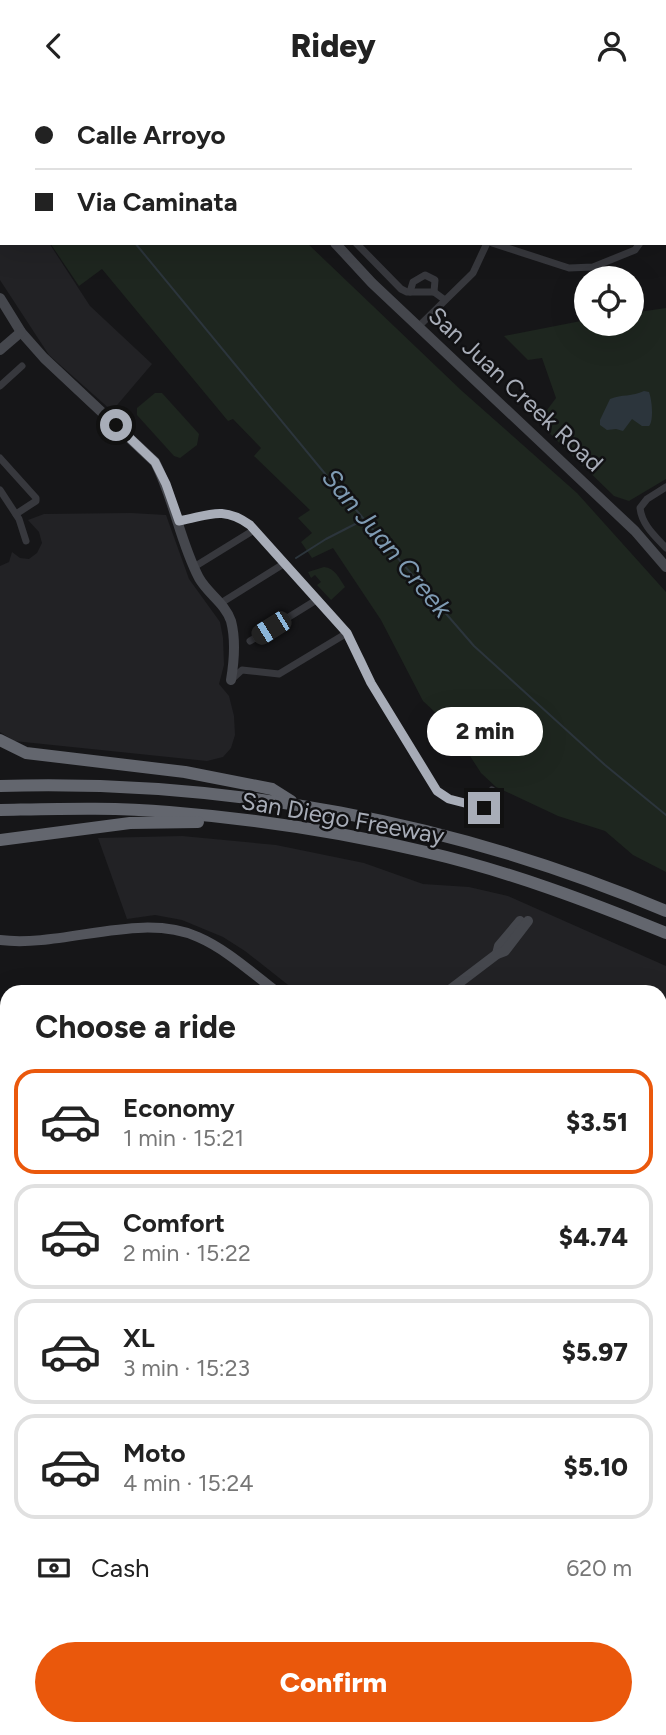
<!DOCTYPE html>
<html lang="en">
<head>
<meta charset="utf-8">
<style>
	body { margin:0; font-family:Figtree,sans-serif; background:#f6f6f6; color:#222; height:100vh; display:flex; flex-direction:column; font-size:26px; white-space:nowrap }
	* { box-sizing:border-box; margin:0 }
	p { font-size:23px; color:#767676 }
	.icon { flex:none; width:38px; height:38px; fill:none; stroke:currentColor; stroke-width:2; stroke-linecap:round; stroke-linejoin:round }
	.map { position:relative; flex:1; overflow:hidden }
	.details { position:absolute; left:0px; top:894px; width:667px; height:751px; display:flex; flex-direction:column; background:#fff; border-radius:21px 21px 0 0; box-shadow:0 7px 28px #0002 }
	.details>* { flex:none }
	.banner { position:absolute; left:0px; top:0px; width:667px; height:154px; box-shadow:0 7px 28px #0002; display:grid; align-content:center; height:154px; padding:0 35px; background:#fff }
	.tools { position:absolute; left:574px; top:175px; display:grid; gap:14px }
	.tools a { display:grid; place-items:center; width:70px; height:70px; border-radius:50%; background:#fff; box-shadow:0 7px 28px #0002; font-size:35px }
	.end { position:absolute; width:32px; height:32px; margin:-16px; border:9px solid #a8adb8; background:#111; box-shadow:0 0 0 4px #111 }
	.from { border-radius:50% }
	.bubble { position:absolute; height:49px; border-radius:24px; background:#fff; box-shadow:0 7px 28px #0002; font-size:23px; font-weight:800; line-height:49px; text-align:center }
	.car { position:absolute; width:21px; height:42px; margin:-21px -10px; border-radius:9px; box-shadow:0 0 5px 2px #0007; background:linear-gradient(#222 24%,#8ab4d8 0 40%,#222 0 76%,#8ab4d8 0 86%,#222 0) }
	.banner b { display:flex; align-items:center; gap:24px; height:66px; font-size:26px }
	.banner b+b { border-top:2px solid #e0e0e0 }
	.banner i { width:18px; height:18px; background:#222 }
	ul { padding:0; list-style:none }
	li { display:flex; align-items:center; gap:21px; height:105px; margin:0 14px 10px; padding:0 21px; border:4px solid #e0e0e0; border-radius:21px }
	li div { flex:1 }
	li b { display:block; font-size:26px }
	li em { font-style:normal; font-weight:800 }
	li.active { border-color:#ea580c }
	li>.icon { width:63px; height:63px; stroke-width:1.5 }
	h2 { padding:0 35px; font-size:32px; line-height:84px }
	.pay { display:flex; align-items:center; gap:18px; height:77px; padding:0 35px; font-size:26px }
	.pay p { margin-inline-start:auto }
	.primary-button { display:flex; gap:14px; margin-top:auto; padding:14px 35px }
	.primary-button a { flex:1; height:80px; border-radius:42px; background:#ea580c; color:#fff; font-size:28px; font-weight:800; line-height:80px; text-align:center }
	header { display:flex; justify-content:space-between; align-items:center; height:91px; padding:0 35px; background:#fff; font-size:32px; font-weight:800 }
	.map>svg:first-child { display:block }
	.built { fill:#222225 }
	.green { fill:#1e261f }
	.water { fill:#2c353c }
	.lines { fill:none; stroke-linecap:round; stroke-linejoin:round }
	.stream { stroke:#2c353c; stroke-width:2 }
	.street { stroke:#37383d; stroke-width:7 }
	.secondary { stroke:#45474d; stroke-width:10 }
	.primary { stroke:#53555c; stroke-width:10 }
	.highway { stroke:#63666e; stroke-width:12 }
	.rail-casing { stroke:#4a4c52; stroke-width:4.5 }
	.rail { stroke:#111113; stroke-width:2; stroke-dasharray:5; stroke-linecap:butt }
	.route { stroke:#a8adb8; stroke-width:9 }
	.labels { text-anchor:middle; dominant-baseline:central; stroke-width:5; stroke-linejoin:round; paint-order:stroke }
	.street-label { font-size:24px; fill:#a8adb8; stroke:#111113 }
	.water-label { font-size:26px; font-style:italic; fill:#7f9bb3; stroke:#111113 }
</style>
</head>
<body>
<header><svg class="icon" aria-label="back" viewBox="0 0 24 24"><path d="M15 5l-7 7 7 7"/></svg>Ridey<svg class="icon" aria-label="person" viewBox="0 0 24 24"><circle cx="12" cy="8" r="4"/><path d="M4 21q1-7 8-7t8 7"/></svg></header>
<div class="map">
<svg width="666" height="1644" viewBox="0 0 666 1644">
	<rect width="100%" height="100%" fill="#161618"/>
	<g class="built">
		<polygon points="0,76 2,152 49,152 90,215 152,273 112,320 49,264 0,189"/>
		<polygon points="131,422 166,424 189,488 220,531 223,547 224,574 219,593 229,605 234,625 235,644 231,657 223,666 207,670 14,650 0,641 0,475 9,471 12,461 20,467 29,468 37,462 42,452 39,441 28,429 44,423"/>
		<polygon points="182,745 276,754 364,772 423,793 469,796 508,805 666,875 666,924 660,924 660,901 297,901 245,860 223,846 182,829 155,824 127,828 98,747"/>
	</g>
	<g class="green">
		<polygon points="0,0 174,0 176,2 2,2 2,43"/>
		<polygon points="50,152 307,152 462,300 577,402 666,501 666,781 633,764 605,740 558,725 496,696 481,682 452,637 423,610 381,529 333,457 312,467 301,451 312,442 298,427 310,419 254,365 261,357 233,328 228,330 102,178 79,195"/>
		<polygon points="666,217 666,388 629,410 614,405 538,331 556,307 542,267 528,269 504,245 586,229 586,233 632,233 632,222"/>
		<polygon points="155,302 162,302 199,343 197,354 180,367 174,365 137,324 137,317"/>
		<path d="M324,476c11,1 15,11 21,20l-14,13 -14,-15 4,-3 -6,-7 -4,3 -3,-6z"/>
		<polygon points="0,1233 1,1244 7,1251 7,1404 0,1407"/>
	</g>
	<path class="water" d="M644,300l5,1c3,8 5,29 0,34h-7l-10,-7 -9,12 -7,-2 -9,1 -7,-5v-5l10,-21c12,-5 22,-2 34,-8z"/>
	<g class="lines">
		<g class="stream">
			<polyline points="10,0 11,2"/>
			<polyline points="135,152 331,390 474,555 605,674 666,724"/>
			<polyline points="296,467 326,448 365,428"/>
			<polyline points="660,1332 666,1332"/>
			<polyline points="0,1456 7,1452"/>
		</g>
		<g class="street">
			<polyline points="223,0 224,2"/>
			<polyline points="398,0 399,2"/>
			<polyline points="336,2 338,0"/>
			<polyline points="356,152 401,198 407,201 434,201 445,209"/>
			<polyline points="492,152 569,177 593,176 635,159 640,152"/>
			<polyline points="410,201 413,191 425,184 435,189 434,201"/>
			<polyline points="419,235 473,182 487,152"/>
			<polyline points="0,295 22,275"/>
			<polyline points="0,367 36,407 36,410 16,423"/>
			<path d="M666,396l-19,12 -7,9c2,17 15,28 26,40"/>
			<polyline points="0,399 19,428 26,450"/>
			<path d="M179,430c30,-5 39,-14 69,2l89,97 25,41 9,22 66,108 12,8 35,9 8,-18"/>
			<polyline points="194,476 254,439"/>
			<polyline points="221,512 285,472"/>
			<polyline points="250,550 318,508"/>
			<polyline points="231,589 242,579 279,583 347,542"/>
			<polyline points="660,966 666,966"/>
			<polyline points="0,1146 2,1163"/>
			<polyline points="0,1214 7,1212"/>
			<polyline points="660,1382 666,1383"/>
			<polyline points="0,1506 7,1503"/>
			<polyline points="660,1539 666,1544"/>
			<polyline points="0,1551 7,1548"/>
			<polyline points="0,1592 7,1603"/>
			<polyline points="427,1638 442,1644"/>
			<polyline points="89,1644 92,1638"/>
			<polyline points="297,1644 297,1638"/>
			<polyline points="519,1644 522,1638"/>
		</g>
		<g class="secondary">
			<polyline points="202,0 203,2"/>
			<polyline points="335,152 372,192 635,440 666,476"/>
			<path d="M0,207l21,34 23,26 111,104c19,37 25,80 44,116 9,16 26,25 32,43 5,19 3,41 0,59"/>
			<polyline points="0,259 21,241"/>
			<polyline points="497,863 499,855 520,830"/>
			<polyline points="447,901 497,863 505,860 528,830"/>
			<polyline points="0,992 7,993"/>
			<polyline points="660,1070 666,1071"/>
			<polyline points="0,1076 7,1075"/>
			<polyline points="660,1304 666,1304"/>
			<polyline points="0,1413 7,1410"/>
			<polyline points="660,1567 666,1573"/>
		</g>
		<g class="primary">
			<path d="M0,849c63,8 140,-29 198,-3 28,12 54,36 79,55"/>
			<polyline points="354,1644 355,1638"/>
		</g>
		<g class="highway">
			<polyline points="0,649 26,662 185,681 272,698 291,710"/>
			<path d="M0,695c228,-7 456,36 666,125"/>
			<path d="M0,719c56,-1 114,-3 169,2 86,7 173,20 257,40 82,19 162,49 240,81"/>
			<polyline points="0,749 130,732 198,731"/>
		</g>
		<g class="rail-casing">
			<g id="rail">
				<polyline points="0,1191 7,1190"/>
				<polyline points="660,1195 666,1195"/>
			</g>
		</g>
		<use href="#rail" class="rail"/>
	</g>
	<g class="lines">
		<path class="route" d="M116,334l39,37 11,22 13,37c29,-5 43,-16 71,4l97,108 24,50 66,108 12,8 35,9"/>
	</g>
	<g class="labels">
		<g class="street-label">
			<text transform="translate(516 298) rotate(43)">San Juan Creek Road</text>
			<text transform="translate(343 727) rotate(10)">San Diego Freeway</text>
		</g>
		<g class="water-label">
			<text transform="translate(387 452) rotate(50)">San Juan Creek</text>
		</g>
	</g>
</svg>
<div class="tools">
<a><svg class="icon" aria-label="locate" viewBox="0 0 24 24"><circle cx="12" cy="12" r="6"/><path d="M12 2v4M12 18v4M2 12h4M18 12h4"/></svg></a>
</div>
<i class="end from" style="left:116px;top:334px"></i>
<i class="end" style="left:484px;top:717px"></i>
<div class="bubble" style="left:427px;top:616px;width:116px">2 min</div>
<i class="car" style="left:271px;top:537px;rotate:238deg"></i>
<div class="banner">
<b><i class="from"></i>Calle Arroyo</b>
<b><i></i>Via Caminata</b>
</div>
<section class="details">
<h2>Choose a ride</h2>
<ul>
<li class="active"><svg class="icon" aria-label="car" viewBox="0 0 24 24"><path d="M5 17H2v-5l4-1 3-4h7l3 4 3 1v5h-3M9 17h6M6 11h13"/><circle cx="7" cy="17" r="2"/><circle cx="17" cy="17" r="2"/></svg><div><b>Economy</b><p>1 min · 15:21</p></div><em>$3.51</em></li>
<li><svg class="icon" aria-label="car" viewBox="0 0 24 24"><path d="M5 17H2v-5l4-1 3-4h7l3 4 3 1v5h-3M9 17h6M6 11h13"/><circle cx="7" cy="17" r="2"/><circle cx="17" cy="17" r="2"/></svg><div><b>Comfort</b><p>2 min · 15:22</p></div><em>$4.74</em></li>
<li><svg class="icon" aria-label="car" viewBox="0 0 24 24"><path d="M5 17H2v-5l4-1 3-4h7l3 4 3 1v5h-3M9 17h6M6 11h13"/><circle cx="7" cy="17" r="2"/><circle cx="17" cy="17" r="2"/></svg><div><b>XL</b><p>3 min · 15:23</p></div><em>$5.97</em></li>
<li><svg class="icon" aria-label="car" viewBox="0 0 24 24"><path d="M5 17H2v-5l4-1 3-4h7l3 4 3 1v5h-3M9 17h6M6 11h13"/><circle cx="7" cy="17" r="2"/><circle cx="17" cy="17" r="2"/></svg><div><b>Moto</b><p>4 min · 15:24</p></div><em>$5.10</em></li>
</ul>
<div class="pay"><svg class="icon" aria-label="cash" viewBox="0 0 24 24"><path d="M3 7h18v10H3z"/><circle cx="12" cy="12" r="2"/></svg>Cash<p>620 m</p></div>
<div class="primary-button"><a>Confirm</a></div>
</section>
</div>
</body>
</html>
